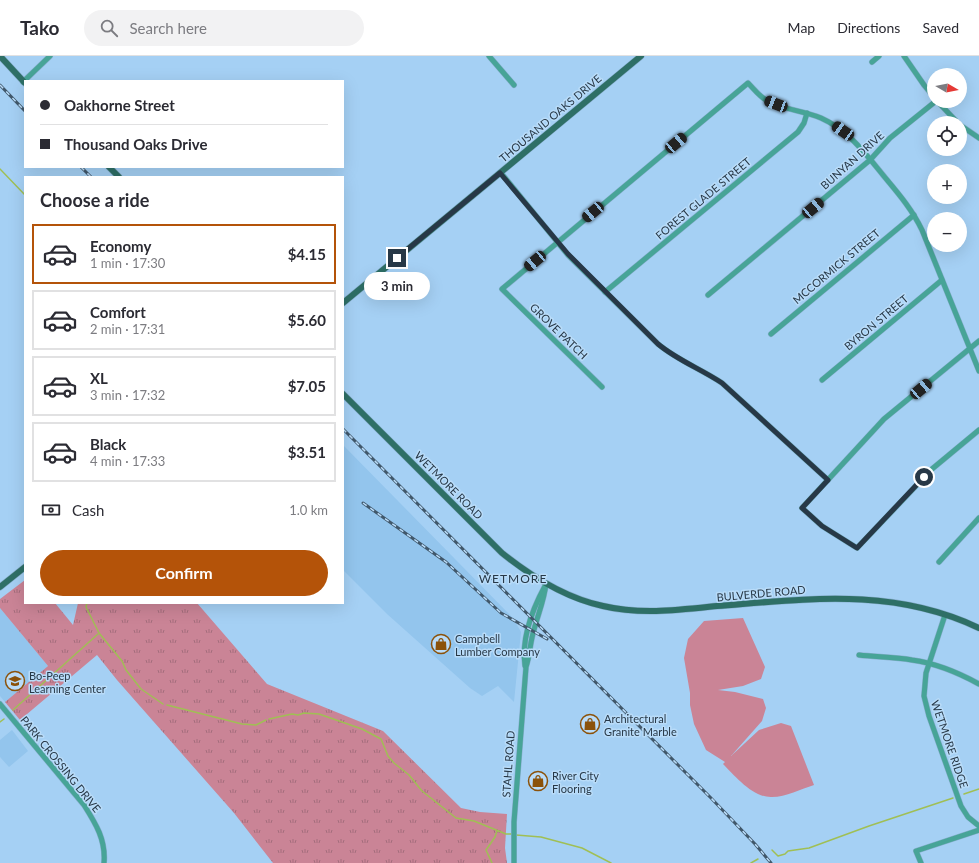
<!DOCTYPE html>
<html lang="en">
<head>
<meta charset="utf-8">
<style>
	body { margin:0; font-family:Lato,sans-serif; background:#f2f2f3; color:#2b2b33; height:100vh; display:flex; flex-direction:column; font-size:15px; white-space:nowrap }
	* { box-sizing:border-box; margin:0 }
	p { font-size:13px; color:#7c7c81 }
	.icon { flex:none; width:22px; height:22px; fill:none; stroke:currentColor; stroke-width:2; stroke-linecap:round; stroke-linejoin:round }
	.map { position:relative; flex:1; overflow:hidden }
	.panel { position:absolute; left:24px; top:120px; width:320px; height:428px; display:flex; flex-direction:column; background:#fff; border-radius:0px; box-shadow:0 4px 16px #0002 }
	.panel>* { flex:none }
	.top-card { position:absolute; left:24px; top:24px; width:320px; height:88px; border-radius:0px; box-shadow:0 4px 16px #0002; display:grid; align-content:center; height:88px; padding:0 16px; background:#fff }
	.needle { width:26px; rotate:99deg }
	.controls { position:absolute; left:927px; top:12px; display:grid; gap:8px }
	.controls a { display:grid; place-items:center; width:40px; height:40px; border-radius:50%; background:#fff; box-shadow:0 4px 16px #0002; font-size:20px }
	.end { position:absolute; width:18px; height:18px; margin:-9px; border:5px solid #273847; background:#fff; box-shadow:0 0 0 2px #fff }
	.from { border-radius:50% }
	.bubble { position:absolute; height:28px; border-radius:14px; background:#fff; box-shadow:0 4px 16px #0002; font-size:13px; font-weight:700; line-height:28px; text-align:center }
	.car { position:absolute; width:12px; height:24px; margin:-12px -6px; border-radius:5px; box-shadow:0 0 3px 1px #0007; background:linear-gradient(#222 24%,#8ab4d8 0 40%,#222 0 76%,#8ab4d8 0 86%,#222 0) }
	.top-card b { display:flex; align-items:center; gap:14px; height:38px; font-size:15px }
	.top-card b+b { border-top:1px solid #e1e1e2 }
	.top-card i { width:10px; height:10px; background:#2b2b33 }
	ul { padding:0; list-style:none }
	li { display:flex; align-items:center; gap:12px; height:60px; margin:0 8px 6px; padding:0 8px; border:2px solid #e1e1e2; border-radius:0px }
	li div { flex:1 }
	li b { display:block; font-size:15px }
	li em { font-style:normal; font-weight:700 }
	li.on { border-color:#b45309 }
	li>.icon { width:36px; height:36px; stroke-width:1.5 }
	h2 { padding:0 16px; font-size:18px; line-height:48px }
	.pay { display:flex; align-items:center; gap:10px; height:44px; padding:0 16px; font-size:15px }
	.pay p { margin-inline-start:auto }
	.action { display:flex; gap:8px; margin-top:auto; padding:8px 16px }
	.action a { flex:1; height:46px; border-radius:24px; background:#b45309; color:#fff; font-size:16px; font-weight:700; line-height:46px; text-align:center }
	header { display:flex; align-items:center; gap:24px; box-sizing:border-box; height:56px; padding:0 20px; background:#fff; border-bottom:1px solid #e1e1e2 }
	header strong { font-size:19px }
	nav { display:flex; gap:22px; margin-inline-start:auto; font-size:14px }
	.search { width:280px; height:36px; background:#f2f2f3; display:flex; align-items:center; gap:10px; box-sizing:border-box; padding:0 14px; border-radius:22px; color:#7c7c81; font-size:15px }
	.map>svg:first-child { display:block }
	.built { fill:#93c5ed }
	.grass { fill:url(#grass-tufts) }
	.pitch { fill:#ca8496 }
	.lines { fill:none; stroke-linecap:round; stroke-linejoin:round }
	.stream { stroke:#a0bf54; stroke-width:1.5 }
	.minor-casing { stroke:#89afce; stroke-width:6 }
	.major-casing { stroke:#89afce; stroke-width:7 }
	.minor { stroke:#47a497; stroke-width:5 }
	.major { stroke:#2e6f66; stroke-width:6 }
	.rail-casing { stroke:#41586b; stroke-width:3 }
	.rail { stroke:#b9dcf9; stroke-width:1.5; stroke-dasharray:4.5; stroke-linecap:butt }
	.route { stroke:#273847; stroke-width:5 }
	.labels { text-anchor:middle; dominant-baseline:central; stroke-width:3; stroke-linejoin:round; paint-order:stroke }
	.street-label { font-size:11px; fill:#273847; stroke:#b9dcf9 }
	.poi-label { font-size:11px; fill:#273847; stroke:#b9dcf9; text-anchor:start }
	.neighbourhood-label { font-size:12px; letter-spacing:1px; fill:#273847; stroke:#b9dcf9 }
</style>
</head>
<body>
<header>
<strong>Tako</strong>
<div class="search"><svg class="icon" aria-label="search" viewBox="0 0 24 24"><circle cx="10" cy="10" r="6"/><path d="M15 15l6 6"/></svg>Search here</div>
<nav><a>Map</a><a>Directions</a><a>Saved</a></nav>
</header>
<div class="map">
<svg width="979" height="807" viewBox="0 0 979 807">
	<defs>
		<pattern id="grass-tufts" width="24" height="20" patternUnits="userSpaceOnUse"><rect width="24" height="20" fill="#ca8496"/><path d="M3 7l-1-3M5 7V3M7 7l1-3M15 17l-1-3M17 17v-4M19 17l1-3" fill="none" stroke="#a46d7c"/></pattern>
	</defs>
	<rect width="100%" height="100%" fill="#a5d0f4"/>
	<g class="built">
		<polygon points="343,389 513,562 521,576 514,646 498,630 482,640 470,632 387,558 343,514"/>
		<polygon points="0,552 48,610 5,646 0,640"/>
		<polygon points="12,674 28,695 9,711 0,701 0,684"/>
	</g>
	<polygon class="grass" points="25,524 25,547 55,547 73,569 78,547 197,547 267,628 383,675 461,752 480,756 507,758 505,792 507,807 273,807 234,757 117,624 97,599 20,664 5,646 48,610 0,552 0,543"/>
	<path class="pitch" d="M743,562l22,49 -4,12 -18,7 -25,4 17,2 28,7 3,9 -4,13 -31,35 28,-26 22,-7 10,3 23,59c-13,4 -28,12 -42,12 -19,1 -37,-21 -49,-33l2,-2 -19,-12 -12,-26 -4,-19v-12l-6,-35 4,-19 16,-18z"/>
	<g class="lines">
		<g class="stream">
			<polyline points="0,113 25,139"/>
			<polyline points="87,547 86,551 99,577 122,605 126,614 141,633 163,648"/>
			<polyline points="167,649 242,668 256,669 266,664"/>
			<polyline points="13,654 98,578"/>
			<polyline points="269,663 292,658 298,659 304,657 319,658 362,673 381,683 388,700 394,707 409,719 422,735 456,762 474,765 506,778 512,778"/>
			<polyline points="0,666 4,663"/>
			<polyline points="964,738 979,733"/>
			<polyline points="516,779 541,781 582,792 611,807"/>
			<polyline points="772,794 778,800 785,798 788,795 809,792 869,770 953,742"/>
			<polyline points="492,807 486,794 495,781 497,775"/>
			<polyline points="751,807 758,803"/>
		</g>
		<g class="minor-casing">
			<g id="minor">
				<polyline points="489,0 514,29"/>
				<polyline points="904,0 924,29 934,41"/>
				<polyline points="872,6 879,0"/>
				<polyline points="23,26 50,0"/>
				<polyline points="937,45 958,67"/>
				<polyline points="960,69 979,82"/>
				<path d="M501,117l67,82 90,89c19,16 43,25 64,39l106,97"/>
				<polyline points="605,236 798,76 804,67 807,57"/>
				<polyline points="708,239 870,104 890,82 936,45"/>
				<polyline points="771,278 914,159"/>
				<polyline points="979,285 884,363 802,452 822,470 857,492 932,413 979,374"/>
				<polyline points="822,324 942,224"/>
				<path d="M602,331l-100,-98 246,-206c6,6 11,13 18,17 16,10 37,10 55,18 27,12 44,35 62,57 15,18 29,34 39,55l57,141"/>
				<polyline points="939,506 979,462"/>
				<polyline points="945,559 926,617 924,640 929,660 961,750 968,761 979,770"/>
				<path d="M859,599c17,2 35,2 53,5 22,3 47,13 67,24"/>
				<path d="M525,610c-4,-28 7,-56 20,-80"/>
				<path d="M0,648l84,101c12,19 22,35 20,58"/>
				<path d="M514,807v-41l12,-155c4,-12 4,-25 8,-37 4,-16 10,-29 12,-46"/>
				<polyline points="921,807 916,795 979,774"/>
			</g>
		</g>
		<g class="major-casing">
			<g id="major">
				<polyline points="0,0 25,27"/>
				<polyline points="109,111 119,121"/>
				<polyline points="343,247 641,0"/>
				<path d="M343,338l159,159c30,24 63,45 101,53 38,9 76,4 114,0 91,-7 176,-19 262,22"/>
				<polyline points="0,531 25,511"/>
			</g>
		</g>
		<use href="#minor" class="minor"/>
		<use href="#major" class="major"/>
		<g class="rail-casing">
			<g id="rail">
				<polyline points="0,29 25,55"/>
				<polyline points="81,111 91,121"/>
				<polyline points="343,373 711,742 755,788 771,807"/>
				<polyline points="363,447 446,506 501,557 547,583"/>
			</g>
		</g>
		<use href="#rail" class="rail"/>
	</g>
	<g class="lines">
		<path class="route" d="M397,202l103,-85 68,81 90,90c19,16 43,25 64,39l106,97 -26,28 20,18 35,22 67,-71"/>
	</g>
	<defs>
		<g id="shop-ring" transform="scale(1)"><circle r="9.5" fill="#b9dcf9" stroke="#8b520a" stroke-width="1.5"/><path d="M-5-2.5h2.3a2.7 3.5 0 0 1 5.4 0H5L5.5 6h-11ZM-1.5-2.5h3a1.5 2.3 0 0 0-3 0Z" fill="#8b520a"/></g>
		<g id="school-ring" transform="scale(1)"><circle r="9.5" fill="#b9dcf9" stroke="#8b520a" stroke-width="1.5"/><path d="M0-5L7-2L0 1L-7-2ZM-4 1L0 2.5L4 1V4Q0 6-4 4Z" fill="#8b520a"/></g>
	</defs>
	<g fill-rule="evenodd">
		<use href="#shop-ring" x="441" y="588"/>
		<use href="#school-ring" x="15" y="625"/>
		<use href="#shop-ring" x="590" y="668"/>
		<use href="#shop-ring" x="538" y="725"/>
	</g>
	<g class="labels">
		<g class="street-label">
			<text transform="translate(550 62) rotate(-40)">THOUSAND OAKS DRIVE</text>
			<text transform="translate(852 104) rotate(-42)">BUNYAN DRIVE</text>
			<text transform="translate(703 142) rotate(-40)">FOREST GLADE STREET</text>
			<text transform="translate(836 210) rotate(-40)">MCCORMICK STREET</text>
			<text transform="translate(876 266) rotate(-40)">BYRON STREET</text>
			<text transform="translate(559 275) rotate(44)">GROVE PATCH</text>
			<text transform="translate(449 429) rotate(45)">WETMORE ROAD</text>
			<text transform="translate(761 537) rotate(-5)">BULVERDE ROAD</text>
			<text transform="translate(950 688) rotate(71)">WETMORE RIDGE</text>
			<text transform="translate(61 708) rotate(51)">PARK CROSSING DRIVE</text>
			<text transform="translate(508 708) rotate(-86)">STAHL ROAD</text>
		</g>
		<g class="poi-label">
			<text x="455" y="582">Campbell<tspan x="455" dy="13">Lumber Company</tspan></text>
			<text x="29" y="619">Bo-Peep<tspan x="29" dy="13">Learning Center</tspan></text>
			<text x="604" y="662">Architectural<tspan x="604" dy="13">Granite Marble</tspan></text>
			<text x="552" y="719">River City<tspan x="552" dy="13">Flooring</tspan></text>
		</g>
		<g class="neighbourhood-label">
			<text x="513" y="522">WETMORE</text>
		</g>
	</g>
</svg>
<div class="controls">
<a><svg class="needle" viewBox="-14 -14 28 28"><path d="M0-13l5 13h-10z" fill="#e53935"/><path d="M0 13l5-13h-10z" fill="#7c7c81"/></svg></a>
<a><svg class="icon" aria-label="locate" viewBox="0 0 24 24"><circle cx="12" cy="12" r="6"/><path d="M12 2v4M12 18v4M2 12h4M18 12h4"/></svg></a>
<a>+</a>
<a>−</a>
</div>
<i class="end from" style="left:924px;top:421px"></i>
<i class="end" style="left:397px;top:202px"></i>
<div class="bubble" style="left:364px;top:216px;width:66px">3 min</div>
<i class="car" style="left:776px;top:48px;rotate:291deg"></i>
<i class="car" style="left:843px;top:75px;rotate:304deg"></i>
<i class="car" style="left:676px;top:87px;rotate:50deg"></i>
<i class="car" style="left:813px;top:152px;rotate:50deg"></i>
<i class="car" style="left:593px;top:156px;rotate:230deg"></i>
<i class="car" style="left:535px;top:205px;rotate:230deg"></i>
<i class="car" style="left:921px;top:333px;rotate:50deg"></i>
<div class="top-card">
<b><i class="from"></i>Oakhorne Street</b>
<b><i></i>Thousand Oaks Drive</b>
</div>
<section class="panel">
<h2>Choose a ride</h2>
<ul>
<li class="on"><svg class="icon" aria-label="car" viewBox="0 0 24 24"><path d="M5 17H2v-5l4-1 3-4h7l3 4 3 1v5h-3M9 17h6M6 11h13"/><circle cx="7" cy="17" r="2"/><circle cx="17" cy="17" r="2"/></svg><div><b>Economy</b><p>1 min · 17:30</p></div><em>$4.15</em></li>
<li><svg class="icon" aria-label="car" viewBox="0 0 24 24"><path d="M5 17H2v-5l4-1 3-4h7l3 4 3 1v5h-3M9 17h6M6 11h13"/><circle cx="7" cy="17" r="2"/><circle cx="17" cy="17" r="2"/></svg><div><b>Comfort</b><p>2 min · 17:31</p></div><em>$5.60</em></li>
<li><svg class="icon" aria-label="car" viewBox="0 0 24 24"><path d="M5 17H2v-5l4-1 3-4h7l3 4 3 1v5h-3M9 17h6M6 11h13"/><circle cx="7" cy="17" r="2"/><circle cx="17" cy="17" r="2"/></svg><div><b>XL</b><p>3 min · 17:32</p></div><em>$7.05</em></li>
<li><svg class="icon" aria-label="car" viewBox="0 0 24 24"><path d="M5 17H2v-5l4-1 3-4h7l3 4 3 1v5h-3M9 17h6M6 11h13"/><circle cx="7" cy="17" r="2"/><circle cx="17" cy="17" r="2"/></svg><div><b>Black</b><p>4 min · 17:33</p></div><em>$3.51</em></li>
</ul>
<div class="pay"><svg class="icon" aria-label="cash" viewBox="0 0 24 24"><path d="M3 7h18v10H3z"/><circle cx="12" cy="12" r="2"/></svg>Cash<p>1.0 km</p></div>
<div class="action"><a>Confirm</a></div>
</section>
</div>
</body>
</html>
